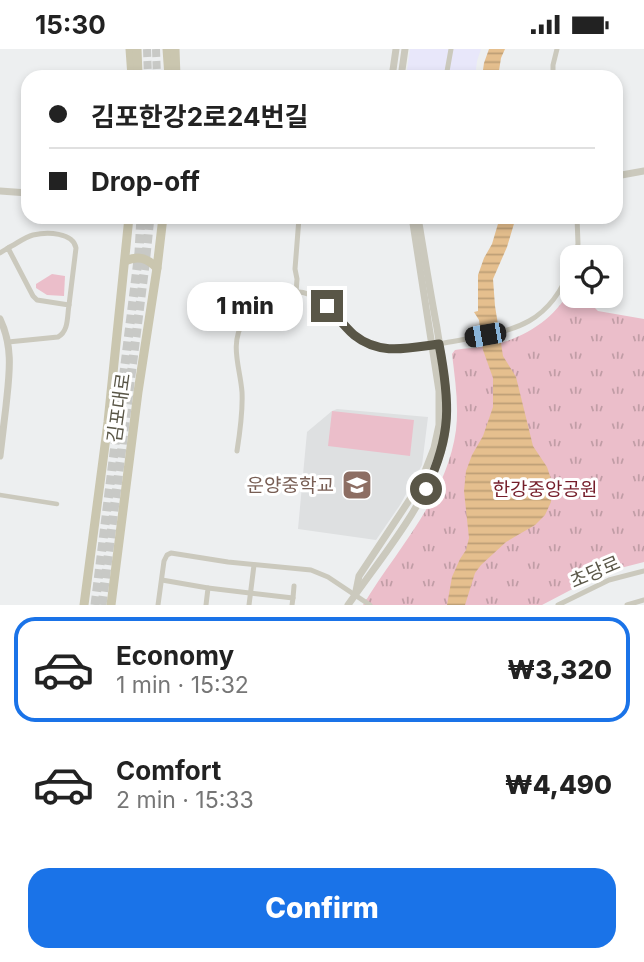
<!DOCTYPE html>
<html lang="en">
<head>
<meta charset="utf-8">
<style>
	body { margin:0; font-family:Inter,"Noto Sans KR",sans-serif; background:#f2f2f2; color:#222; height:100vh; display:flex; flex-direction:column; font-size:26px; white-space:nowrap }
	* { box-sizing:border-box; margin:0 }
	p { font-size:23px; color:#767676 }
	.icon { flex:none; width:38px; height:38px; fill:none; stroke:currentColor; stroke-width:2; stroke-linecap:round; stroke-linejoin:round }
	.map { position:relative; height:556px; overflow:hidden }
	.details { display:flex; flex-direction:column; background:#fff; flex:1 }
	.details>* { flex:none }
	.banner { position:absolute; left:21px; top:21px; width:602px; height:154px; border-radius:21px; box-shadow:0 4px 10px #0003; display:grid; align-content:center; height:154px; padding:0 28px; background:#fff }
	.controls { position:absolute; left:560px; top:196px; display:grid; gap:14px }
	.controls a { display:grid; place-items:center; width:63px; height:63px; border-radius:14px; background:#fff; box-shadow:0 4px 10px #0003; font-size:35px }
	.end { position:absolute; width:32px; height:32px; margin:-16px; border:9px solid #595647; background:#fff; box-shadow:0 0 0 4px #fff }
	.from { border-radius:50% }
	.bubble { position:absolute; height:49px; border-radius:21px; background:#fff; box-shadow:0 4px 10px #0003; font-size:23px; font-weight:800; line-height:49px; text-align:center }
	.car { position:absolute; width:21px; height:42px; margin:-21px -10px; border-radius:9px; box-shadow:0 0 5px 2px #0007; background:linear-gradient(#222 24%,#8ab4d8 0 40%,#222 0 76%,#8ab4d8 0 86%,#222 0) }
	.banner b { display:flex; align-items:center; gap:24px; height:66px; font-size:26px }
	.banner b+b { border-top:2px solid #e0e0e0 }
	.banner i { width:18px; height:18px; background:#222 }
	ul { padding:12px 0 0; list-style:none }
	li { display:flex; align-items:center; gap:21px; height:105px; margin:0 14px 10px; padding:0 14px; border:4px solid transparent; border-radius:21px }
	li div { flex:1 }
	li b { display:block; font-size:26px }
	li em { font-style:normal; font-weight:800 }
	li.current { border-color:#1a73e8 }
	li>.icon { width:63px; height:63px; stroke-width:1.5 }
	.button { display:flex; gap:14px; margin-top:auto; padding:14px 28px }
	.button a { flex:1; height:80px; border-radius:21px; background:#1a73e8; color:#fff; font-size:28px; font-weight:800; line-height:80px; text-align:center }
	.status { display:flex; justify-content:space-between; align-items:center; height:49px; padding:0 35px; background:#fff; direction:ltr }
	.status svg { height:19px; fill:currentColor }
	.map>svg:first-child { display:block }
	.commercial { fill:#e8e7fa }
	.education { fill:#dee0e1 }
	.grass { fill:url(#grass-tufts) }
	.pitch { fill:#ebbeca }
	.water { fill:url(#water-rules) }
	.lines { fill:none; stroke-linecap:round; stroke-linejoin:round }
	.secondary-tunnel { stroke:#c8c9c6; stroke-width:8; stroke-dasharray:8 4; stroke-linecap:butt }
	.primary-tunnel { stroke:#c8c9c6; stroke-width:9; stroke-dasharray:9 4.5; stroke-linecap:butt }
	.pedestrian { stroke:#cbc9bd; stroke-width:4.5 }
	.minor { stroke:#cbc9bd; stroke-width:5 }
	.tertiary { stroke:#cbc9bd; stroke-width:7 }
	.primary { stroke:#cac6af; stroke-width:9 }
	.route { stroke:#595647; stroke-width:9 }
	.labels { text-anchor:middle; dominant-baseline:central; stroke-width:6; stroke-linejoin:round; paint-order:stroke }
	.street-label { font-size:19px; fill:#595647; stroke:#fff }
	.education-label { font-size:19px; fill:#785e54; stroke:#fff; text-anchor:end }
	.park-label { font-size:19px; fill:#751d2a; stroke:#fff }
</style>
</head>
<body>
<div class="status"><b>15:30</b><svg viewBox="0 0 49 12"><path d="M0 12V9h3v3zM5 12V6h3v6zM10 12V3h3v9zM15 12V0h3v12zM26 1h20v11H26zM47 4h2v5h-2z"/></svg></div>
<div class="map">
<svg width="644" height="556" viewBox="0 0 644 556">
	<defs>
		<pattern id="grass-tufts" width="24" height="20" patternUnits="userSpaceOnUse" patternTransform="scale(1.75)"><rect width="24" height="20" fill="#ebbeca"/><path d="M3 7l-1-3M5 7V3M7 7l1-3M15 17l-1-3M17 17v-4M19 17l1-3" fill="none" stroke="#c19da6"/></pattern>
		<pattern id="water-rules" width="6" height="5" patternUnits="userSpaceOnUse" patternTransform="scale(1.75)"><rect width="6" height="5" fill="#e5bf8e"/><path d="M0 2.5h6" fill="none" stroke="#bd9e76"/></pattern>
	</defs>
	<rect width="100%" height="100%" fill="#edeff0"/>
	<polygon class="commercial" points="410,0 481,0 477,12 475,28 406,28"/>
	<polygon class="education" points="337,360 428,368 422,416 400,456 376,491 298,480 307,383 332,362"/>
	<g class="grass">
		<polygon points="52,225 65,227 64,247 47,246 36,239 36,235"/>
		<path d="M572,237v10h20l3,12 3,3 46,8v243l-39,10 -63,33h-179c34,-56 84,-108 93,-175 3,-25 -1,-51 -4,-76l3,-4c11,-2 22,-2 33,-4 36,-7 68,-27 84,-60z"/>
	</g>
	<polygon class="pitch" points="332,362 414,371 410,407 328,397"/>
	<g class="water">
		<polygon points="489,0 505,0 501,9 498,28 482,28 484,14"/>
		<polygon points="500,168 516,168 507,198 493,230 495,257 503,307 516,328 533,397 547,418 551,430 552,440 551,453 545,466 535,476 506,493 481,516 475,524 465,556 447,556 452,528 460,510 466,501 469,489 464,442 466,422 472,406 483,387 493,358 493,329 483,301 479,271 474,263 478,262 478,226 484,209 492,195"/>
	</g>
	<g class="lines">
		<g class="secondary-tunnel">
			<polyline points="147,0 148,28"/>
			<polyline points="156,0 157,28"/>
		</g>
		<g class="primary-tunnel">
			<polyline points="95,556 139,203 141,168"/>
			<polyline points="102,556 145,216 150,168"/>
		</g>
		<polyline class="pedestrian" points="0,446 57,455"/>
		<g class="minor">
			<polyline points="446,28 451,0"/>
			<polyline points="553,28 553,16 557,0"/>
			<path d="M8,199c8,-4 17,-11 25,-13 14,-3 40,-3 43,13l-7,57"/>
			<path d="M0,204l8,-5 25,48 4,4 32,5c-2,11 0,26 -11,32l-50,5"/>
			<polyline points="575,208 578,195 577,168"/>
			<polyline points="296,244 297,230 295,220 299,169"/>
			<path d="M237,402c3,-19 6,-39 5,-59 -2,-26 -13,-47 2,-72 5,-9 16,-15 25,-20 56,-32 67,38 112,49 17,3 46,-3 63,-6 62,-12 103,-11 128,-78"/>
			<polyline points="162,531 208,539 206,556"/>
			<polyline points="208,539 293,549 292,556"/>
			<polyline points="293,549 294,537"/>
			<polyline points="158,556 164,512 167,506 171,504 228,513 311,521 328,528 370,556"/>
			<polyline points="249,556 254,516"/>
			<polyline points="558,556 609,531 644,522"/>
			<polyline points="627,556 644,551"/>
		</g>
		<g class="tertiary">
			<polyline points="392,28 396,0"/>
			<polyline points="401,28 405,0"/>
			<polyline points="616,127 644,122"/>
			<polyline points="0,142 28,144"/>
			<polyline points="288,168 327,170 353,168"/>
			<path d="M0,270c14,29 9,57 6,87 -2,17 -4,33 -6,50"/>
			<polyline points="356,542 359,527 420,435 434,399 439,376 439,342 412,168"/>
			<path d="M348,556c34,-49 76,-97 94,-155 12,-40 1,-82 -5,-122 -7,-37 -13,-74 -19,-111"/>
		</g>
		<g class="primary">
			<polyline points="130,0 132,28"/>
			<polyline points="137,0 138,25"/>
			<polyline points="167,0 169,28"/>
			<polyline points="175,0 176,28"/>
			<path d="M125,212c13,-6 22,-3 32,7"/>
			<polyline points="84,556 108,373 129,168"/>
			<polyline points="111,556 138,343 157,219 163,168"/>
		</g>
	</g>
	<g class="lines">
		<path class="route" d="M327,257c9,9 17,20 27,29 26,21 54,13 85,9 11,58 13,91 -13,145"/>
	</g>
	<defs>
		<g id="school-square" transform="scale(1.575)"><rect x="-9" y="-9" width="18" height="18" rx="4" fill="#8d6e63" stroke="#fff"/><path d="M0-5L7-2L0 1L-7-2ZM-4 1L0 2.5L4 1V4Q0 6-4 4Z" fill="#fff"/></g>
	</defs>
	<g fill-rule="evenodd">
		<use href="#school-square" x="357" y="436"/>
	</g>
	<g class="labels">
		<g class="street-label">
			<text transform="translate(119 359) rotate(-82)">김포대로</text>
			<text transform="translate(595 523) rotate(-23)">초당로</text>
		</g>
		<g class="education-label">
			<text x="334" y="436">운양중학교</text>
		</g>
		<g class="park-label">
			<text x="545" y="440">한강중앙공원</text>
		</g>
	</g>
</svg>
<div class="controls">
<a><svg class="icon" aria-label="locate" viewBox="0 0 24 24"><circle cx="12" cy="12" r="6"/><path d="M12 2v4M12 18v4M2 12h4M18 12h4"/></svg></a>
</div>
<i class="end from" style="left:426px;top:440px"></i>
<i class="end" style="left:327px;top:257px"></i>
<div class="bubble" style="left:187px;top:233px;width:116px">1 min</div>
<i class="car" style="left:485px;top:286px;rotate:260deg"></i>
<div class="banner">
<b><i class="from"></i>김포한강2로24번길</b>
<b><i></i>Drop-off</b>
</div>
</div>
<section class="details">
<ul>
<li class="current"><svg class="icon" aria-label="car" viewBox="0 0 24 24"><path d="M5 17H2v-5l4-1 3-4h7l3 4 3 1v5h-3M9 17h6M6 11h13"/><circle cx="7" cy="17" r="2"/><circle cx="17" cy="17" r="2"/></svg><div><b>Economy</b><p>1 min · 15:32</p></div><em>₩3,320</em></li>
<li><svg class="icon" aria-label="car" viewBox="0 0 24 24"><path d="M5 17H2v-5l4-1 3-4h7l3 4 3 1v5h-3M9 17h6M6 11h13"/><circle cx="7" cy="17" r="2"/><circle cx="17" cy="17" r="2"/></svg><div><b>Comfort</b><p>2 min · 15:33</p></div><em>₩4,490</em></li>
</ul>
<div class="button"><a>Confirm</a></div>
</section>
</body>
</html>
